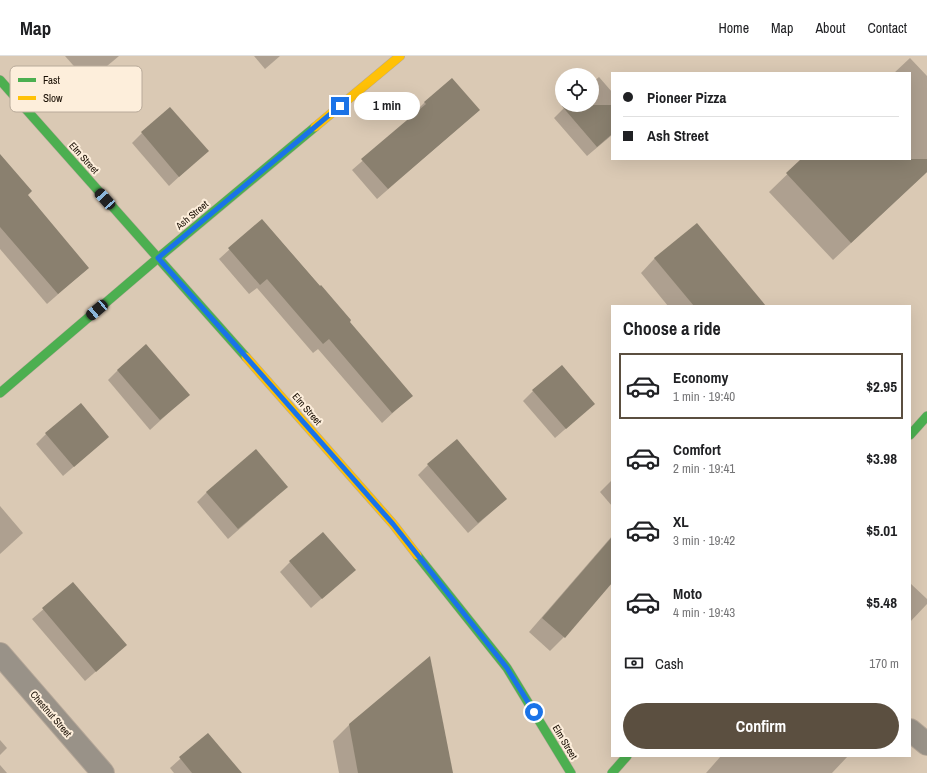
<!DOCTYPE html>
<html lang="en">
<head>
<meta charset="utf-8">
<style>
	body { margin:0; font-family:"Archivo Narrow",sans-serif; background:#f2f2f2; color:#202124; height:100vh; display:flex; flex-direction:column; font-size:15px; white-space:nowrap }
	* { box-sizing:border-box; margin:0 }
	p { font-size:13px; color:#757577 }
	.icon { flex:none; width:22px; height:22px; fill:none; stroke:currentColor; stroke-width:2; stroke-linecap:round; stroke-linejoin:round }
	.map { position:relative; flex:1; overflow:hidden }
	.panel { position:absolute; left:611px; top:249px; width:300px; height:452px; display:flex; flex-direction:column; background:#fff; border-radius:0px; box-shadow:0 4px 16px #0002 }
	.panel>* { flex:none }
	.guide { position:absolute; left:611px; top:16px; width:300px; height:88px; border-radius:0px; box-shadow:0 4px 16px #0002; display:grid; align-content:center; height:88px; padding:0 12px; background:#fff }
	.controls { position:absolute; left:555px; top:12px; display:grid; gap:8px }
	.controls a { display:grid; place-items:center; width:44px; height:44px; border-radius:50%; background:#fff; box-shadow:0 4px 16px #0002; font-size:20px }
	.end { position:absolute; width:18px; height:18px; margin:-9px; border:5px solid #1a73e8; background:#fff; box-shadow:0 0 0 2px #fff }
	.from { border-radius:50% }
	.bubble { position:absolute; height:28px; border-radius:14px; background:#fff; box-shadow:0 4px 16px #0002; font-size:13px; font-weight:800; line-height:28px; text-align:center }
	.car { position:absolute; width:12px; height:24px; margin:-12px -6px; border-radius:5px; box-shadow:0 0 3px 1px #0007; background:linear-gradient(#222 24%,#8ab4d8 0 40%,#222 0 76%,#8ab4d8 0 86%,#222 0) }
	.guide b { display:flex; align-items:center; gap:14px; height:38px; font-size:15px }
	.guide b+b { border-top:1px solid #e0e0e0 }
	.guide i { width:10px; height:10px; background:#202124 }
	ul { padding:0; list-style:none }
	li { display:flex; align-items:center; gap:12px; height:66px; margin:0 8px 6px; padding:0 4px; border:2px solid transparent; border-radius:0px }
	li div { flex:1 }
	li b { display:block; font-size:15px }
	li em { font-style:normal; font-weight:800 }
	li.active { border-color:#5b4f40 }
	li>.icon { width:36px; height:36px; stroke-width:1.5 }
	h2 { padding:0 12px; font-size:18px; line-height:48px }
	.pay { display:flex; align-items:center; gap:10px; height:44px; padding:0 12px; font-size:15px }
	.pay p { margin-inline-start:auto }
	.primary-button { display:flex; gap:8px; margin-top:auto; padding:8px 12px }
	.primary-button a { flex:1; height:46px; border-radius:24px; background:#5b4f40; color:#fff; font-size:16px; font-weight:800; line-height:46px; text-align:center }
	header { display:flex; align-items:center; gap:24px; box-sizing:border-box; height:56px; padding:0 20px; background:#fff; border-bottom:1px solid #e0e0e0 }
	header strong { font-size:19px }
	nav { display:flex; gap:22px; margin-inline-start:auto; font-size:14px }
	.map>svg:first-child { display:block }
	.shadow { fill:#0003 }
	.building { fill:#8a806f }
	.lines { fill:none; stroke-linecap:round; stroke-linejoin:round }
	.street-casing { stroke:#b4a697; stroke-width:24 }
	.fast-casing { stroke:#b4a697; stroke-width:10 }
	.slow-casing { stroke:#b4a697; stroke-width:10 }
	.street { stroke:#999288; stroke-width:22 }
	.fast { stroke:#4caf50; stroke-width:9 }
	.slow { stroke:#ffc107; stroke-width:9 }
	.route { stroke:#1a73e8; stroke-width:5 }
	.labels { text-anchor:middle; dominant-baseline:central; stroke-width:4; stroke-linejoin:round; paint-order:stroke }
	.street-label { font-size:10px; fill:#170d02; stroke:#fdeedb }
	.key { fill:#fdeedb; stroke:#b8aa9a; stroke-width:1 }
	.key-label { font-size:11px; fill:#170d02 }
</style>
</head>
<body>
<header>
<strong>Map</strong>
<nav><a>Home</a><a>Map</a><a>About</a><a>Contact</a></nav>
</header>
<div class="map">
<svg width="927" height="717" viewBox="0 0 927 717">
	<rect width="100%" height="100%" fill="#dac9b4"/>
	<g class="shadow">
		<polygon points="65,0 119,0 88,26"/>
		<polygon points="254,0 280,0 265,13"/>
		<polygon points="910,2 927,20 927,116 833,204 769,136 803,103 910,103 910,17 894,17"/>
		<polygon points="599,21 612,36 612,79 587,100 554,62 567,49 592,49 592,27"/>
		<polygon points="425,46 479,54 377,143 352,114 416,58 415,56"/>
		<polygon points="142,77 207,95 169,130 132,87"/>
		<polygon points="0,114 26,139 88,212 47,248 0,193"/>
		<polygon points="262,164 350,264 348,266 411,340 382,367 318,293 313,297 257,232 249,238 219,203"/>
		<polygon points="655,202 765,250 668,250 641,217"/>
		<polygon points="118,314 188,339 150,374 108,324"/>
		<polygon points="533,335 594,348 555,382 523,345"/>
		<polygon points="46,378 108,381 63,420 36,388"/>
		<polygon points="428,409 506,443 468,477 418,419"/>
		<polygon points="612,424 612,450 600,436"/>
		<polygon points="207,436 276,441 228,483 197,446"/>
		<polygon points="0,450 23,477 0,498"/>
		<polygon points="612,480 612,526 564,581 550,595 529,576"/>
		<polygon points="290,506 354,514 311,552 280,516"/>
		<polygon points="910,527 927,543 927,548 910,566"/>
		<polygon points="73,528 126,589 85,625 32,563"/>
		<polygon points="350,668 452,717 339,717 333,685"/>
		<polygon points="208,678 240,717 174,717 170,712"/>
		<polygon points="0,684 7,692 0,699"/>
		<polygon points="721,700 848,700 832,717 706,717"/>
		<polygon points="0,709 7,717 0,717"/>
	</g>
	<g class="building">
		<polygon points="452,22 480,54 388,133 361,103 426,48 424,46"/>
		<polygon points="561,49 612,49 612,78 597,91"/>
		<polygon points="170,51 209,95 179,121 141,76"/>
		<polygon points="0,98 32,135 28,139 89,212 58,238 0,171"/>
		<polygon points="801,103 927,103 927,116 851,187 786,117"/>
		<polygon points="262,163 320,230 321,229 351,264 350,266 413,340 392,357 329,283 323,288 267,223 260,229 228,192"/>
		<polygon points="697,167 766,250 694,250 654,202"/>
		<polygon points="146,288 190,339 160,364 117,314"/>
		<polygon points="562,309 595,348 566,373 532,334"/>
		<polygon points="81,347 109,381 74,411 45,377"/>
		<polygon points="457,383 507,443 478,467 427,408"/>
		<polygon points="256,393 288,431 238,473 206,436"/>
		<polygon points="323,476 356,514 322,543 289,505"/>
		<polygon points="612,481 612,527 565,582 542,562"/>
		<polygon points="73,526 127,589 96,616 42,552"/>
		<polygon points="430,600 453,717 358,717 349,668"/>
		<polygon points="208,677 242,717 192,717 179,701"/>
	</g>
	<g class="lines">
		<g class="street-casing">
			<g id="street">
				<polyline points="0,598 103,717"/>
				<polyline points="910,674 927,688"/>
			</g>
		</g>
		<g class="fast-casing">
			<g id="fast">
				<polyline points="0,24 246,301"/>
				<polyline points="0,337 158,202 315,71"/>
				<polyline points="910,379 927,360"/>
				<polyline points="417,499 507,612 571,717"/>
				<polyline points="612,717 627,700"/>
			</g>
		</g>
		<g class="slow-casing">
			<g id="slow">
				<polyline points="315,71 400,0"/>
				<polyline points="246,301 393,468 417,499"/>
			</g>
		</g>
		<use href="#street" class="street"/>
		<use href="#fast" class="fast"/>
		<use href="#slow" class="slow"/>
	</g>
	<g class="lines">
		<polyline class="route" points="340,50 158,202 240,294 393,468 507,612 534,656"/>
	</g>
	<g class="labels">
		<g class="street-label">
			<text transform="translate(84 102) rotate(48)">Elm Street</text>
			<text transform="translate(192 159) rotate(-40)">Ash Street</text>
			<text transform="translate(307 353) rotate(49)">Elm Street</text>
			<text transform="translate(51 658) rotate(49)">Chestnut Street</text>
			<text transform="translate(565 686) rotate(59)">Elm Street</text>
		</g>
	</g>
	<rect x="10" y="10" width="132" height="46" rx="6" class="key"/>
	<rect x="18" y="22" width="18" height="4" fill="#4caf50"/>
	<rect x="18" y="40" width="18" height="4" fill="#ffc107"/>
	<g class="key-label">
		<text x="43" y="28">Fast</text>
		<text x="43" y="46">Slow</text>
	</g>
</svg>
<div class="controls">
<a><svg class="icon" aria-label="locate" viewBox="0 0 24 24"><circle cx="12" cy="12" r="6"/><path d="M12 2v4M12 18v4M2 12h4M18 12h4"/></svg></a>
</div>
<i class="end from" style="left:534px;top:656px"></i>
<i class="end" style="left:340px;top:50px"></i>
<div class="bubble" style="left:354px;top:36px;width:66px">1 min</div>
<i class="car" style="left:105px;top:143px;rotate:318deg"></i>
<i class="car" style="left:97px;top:254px;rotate:230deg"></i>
<div class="guide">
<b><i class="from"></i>Pioneer Pizza</b>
<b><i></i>Ash Street</b>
</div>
<section class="panel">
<h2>Choose a ride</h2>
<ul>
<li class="active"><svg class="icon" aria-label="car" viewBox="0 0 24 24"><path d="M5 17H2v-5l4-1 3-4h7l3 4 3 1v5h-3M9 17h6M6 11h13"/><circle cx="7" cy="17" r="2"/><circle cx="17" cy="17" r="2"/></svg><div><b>Economy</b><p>1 min · 19:40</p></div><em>$2.95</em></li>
<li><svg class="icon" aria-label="car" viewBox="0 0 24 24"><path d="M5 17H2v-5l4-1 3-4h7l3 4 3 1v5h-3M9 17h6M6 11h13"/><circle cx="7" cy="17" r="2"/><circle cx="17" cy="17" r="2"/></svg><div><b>Comfort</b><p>2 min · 19:41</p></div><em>$3.98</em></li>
<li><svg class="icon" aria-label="car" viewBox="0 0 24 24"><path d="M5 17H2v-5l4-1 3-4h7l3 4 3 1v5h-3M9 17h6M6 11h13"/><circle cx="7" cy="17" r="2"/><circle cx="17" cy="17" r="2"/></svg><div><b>XL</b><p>3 min · 19:42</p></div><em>$5.01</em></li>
<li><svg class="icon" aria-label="car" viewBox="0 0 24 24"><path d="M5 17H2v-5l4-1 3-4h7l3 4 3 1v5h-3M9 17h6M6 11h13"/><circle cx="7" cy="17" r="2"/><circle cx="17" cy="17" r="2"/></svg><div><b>Moto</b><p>4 min · 19:43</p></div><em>$5.48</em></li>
</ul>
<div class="pay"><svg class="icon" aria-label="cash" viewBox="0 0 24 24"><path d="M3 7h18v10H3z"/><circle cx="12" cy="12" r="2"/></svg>Cash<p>170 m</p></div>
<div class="primary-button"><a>Confirm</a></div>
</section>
</div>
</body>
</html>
